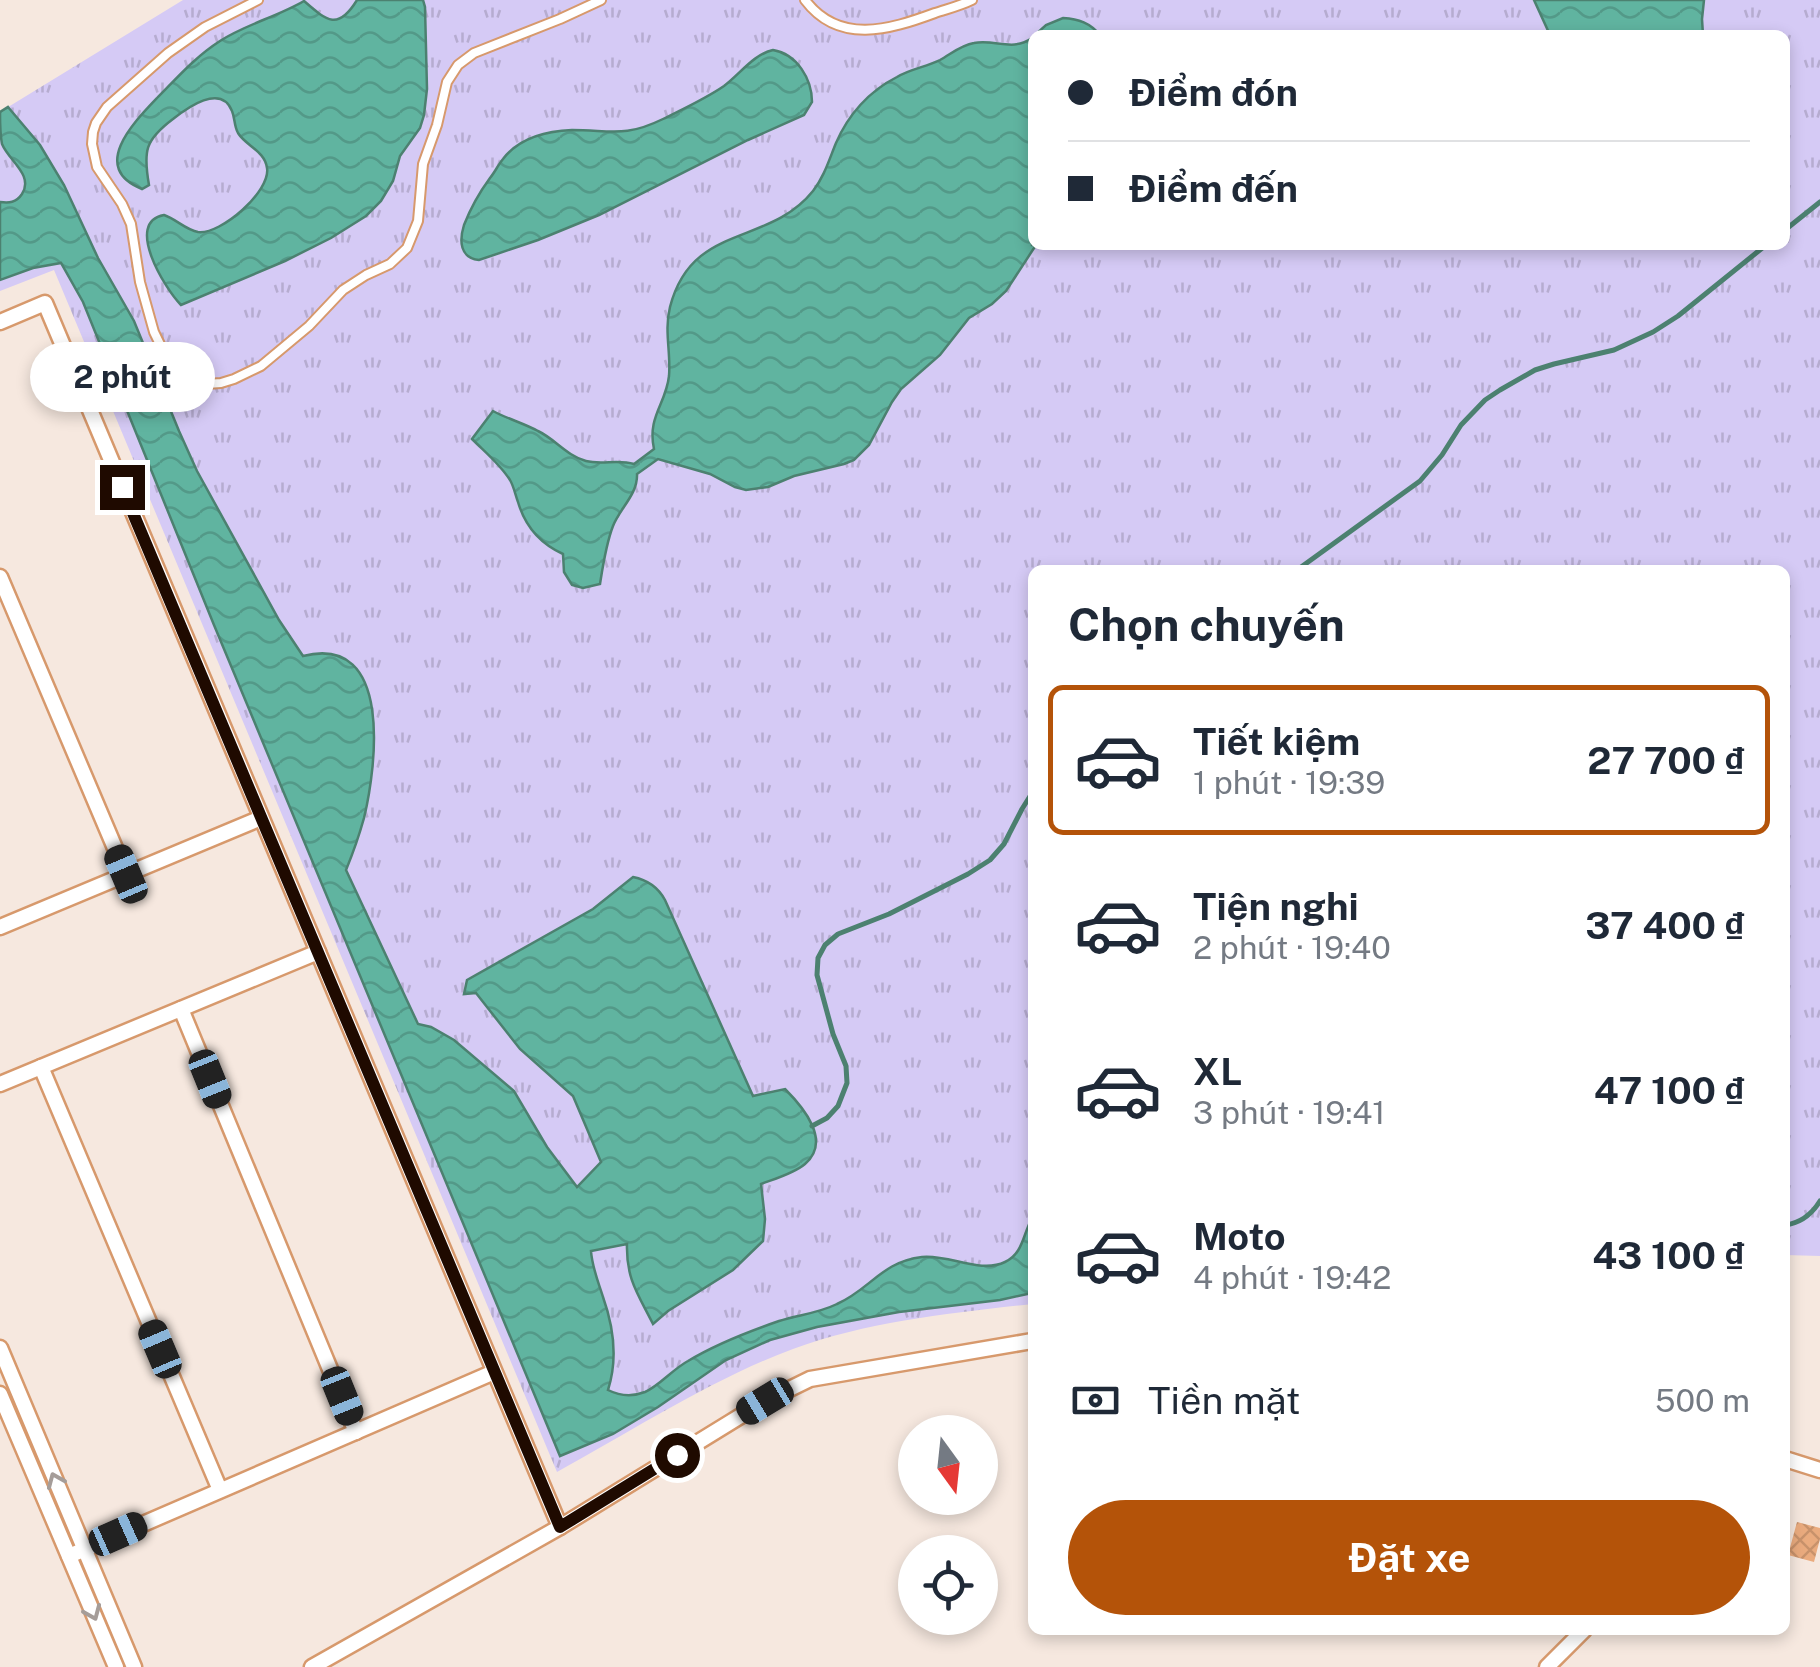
<!DOCTYPE html>
<html lang="vi">
<head>
<meta charset="utf-8">
<style>
	body { margin:0; font-family:"Public Sans",sans-serif; background:#f2f2f3; color:#1f2937; height:100vh; display:flex; flex-direction:column; font-size:38px; white-space:nowrap }
	* { box-sizing:border-box; margin:0 }
	p { font-size:32px; color:#747a83 }
	.icon { flex:none; width:55px; height:55px; fill:none; stroke:currentColor; stroke-width:2; stroke-linecap:round; stroke-linejoin:round }
	.map { position:relative; flex:1; overflow:hidden }
	.details { position:absolute; left:1028px; top:565px; width:762px; height:1070px; display:flex; flex-direction:column; background:#fff; border-radius:15px; box-shadow:0 5px 15px #0003 }
	.details>* { flex:none }
	.banner { position:absolute; left:1028px; top:30px; width:762px; height:220px; border-radius:15px; box-shadow:0 5px 15px #0003; display:grid; align-content:center; height:220px; padding:0 40px; background:#fff }
	.needle { width:65px; rotate:165deg }
	.tools { position:absolute; left:898px; top:1415px; display:grid; gap:20px }
	.tools a { display:grid; place-items:center; width:100px; height:100px; border-radius:50%; background:#fff; box-shadow:0 5px 15px #0003; font-size:50px }
	.end { position:absolute; width:45px; height:45px; margin:-22px; border:12px solid #1f0a00; background:#fff; box-shadow:0 0 0 5px #fff }
	.from { border-radius:50% }
	.bubble { position:absolute; height:70px; border-radius:35px; background:#fff; box-shadow:0 5px 15px #0003; font-size:32px; font-weight:700; line-height:70px; text-align:center }
	.car { position:absolute; width:30px; height:60px; margin:-30px -15px; border-radius:12px; box-shadow:0 0 8px 2px #0007; background:linear-gradient(#222 24%,#8ab4d8 0 40%,#222 0 76%,#8ab4d8 0 86%,#222 0) }
	.banner b { display:flex; align-items:center; gap:35px; height:95px; font-size:38px }
	.banner b+b { border-top:2px solid #e0e1e3 }
	.banner i { width:25px; height:25px; background:#1f2937 }
	ul { padding:0; list-style:none }
	li { display:flex; align-items:center; gap:30px; height:150px; margin:0 20px 15px; padding:0 20px; border:5px solid transparent; border-radius:15px }
	li div { flex:1 }
	li b { display:block; font-size:38px }
	li em { font-style:normal; font-weight:700 }
	li.current { border-color:#b45309 }
	li>.icon { width:90px; height:90px; stroke-width:1.5 }
	h2 { padding:0 40px; font-size:45px; line-height:120px }
	.pay { display:flex; align-items:center; gap:25px; height:110px; padding:0 40px; font-size:38px }
	.pay p { margin-inline-start:auto }
	.primary-button { display:flex; gap:20px; margin-top:auto; padding:20px 40px }
	.primary-button a { flex:1; height:115px; border-radius:60px; background:#b45309; color:#fff; font-size:40px; font-weight:700; line-height:115px; text-align:center }
	.map>svg:first-child { display:block }
	.grass { fill:url(#grass-tufts); fill-rule:evenodd }
	.water { fill:url(#water-waves); stroke:#4c8170; stroke-width:2.5 }
	.lines { fill:none; stroke-linecap:round; stroke-linejoin:round }
	.stream { stroke:#4c8170; stroke-width:5 }
	.building { fill:url(#building-cross-hatch) }
	.lane-casing { stroke:#d7996c; stroke-width:12 }
	.street-casing { stroke:#d7996c; stroke-width:19 }
	.lane { stroke:#fff; stroke-width:8 }
	.street { stroke:#fff; stroke-width:14 }
	.oneway { stroke:#a59d99 }
	.route { stroke:#1f0a00; stroke-width:12 }
</style>
</head>
<body>
<div class="map">
<svg width="1820" height="1667" viewBox="0 0 1820 1667">
	<defs>
		<pattern id="grass-tufts" width="24" height="20" patternUnits="userSpaceOnUse" patternTransform="scale(2.5)"><rect width="24" height="20" fill="#d5caf5"/><path d="M3 7l-1-3M5 7V3M7 7l1-3M15 17l-1-3M17 17v-4M19 17l1-3" fill="none" stroke="#b6acd0"/></pattern>
		<pattern id="water-waves" width="16" height="10" patternUnits="userSpaceOnUse" patternTransform="scale(2.5)"><rect width="16" height="10" fill="#60b4a0"/><path d="M0 5q4-4 8 0t8 0" fill="none" stroke="#539988"/></pattern>
		<pattern id="building-cross-hatch" width="8" height="8" patternUnits="userSpaceOnUse" patternTransform="scale(2.5)"><rect width="8" height="8" fill="#eaab7e"/><path d="M0 0l8 8M0 8l8-8" fill="none" stroke="#c8926b"/></pattern>
	</defs>
	<rect width="100%" height="100%" fill="#f6e8df"/>
	<path class="grass" d="M183,0h1637v1256l-35,-1v-685h-753v734c-80,9 -162,17 -239,45 -79,29 -161,82 -236,123l-503,-1202 -54,21v-179zM1032,35h753v210h-753z"/>
	<g class="water">
		<path d="M357,0h66l2,7 2,82 -3,26 -4,13 -20,28 -7,25 -12,20 -15,15 -35,22 -46,23 -104,44c-16,-16 -57,-83 -17,-90 12,4 22,15 34,17 23,3 73,-41 69,-64 -2,-17 -21,-22 -29,-35 -4,-7 -3,-15 -6,-22 -11,-28 -45,-3 -59,8 -28,21 -30,32 -24,66l-7,4c-53,-21 -8,-67 15,-91 20,-20 38,-41 63,-57 26,-17 57,-24 84,-40 23,20 34,30 53,-1z"/>
		<polygon points="1534,0 1704,0 1702,19 1703,35 1550,35"/>
		<path d="M1063,18c16,1 27,5 37,17h-65l11,-10z"/>
		<path d="M1032,38v207h4l-30,46 -14,13 -23,14 -29,37 -39,34 -9,13 -23,43 -15,15 -10,4 -50,12 -26,11 -22,3 -11,-3 -25,-13 -52,-15 -21,15c1,20 -17,34 -24,52 -7,18 -10,39 -13,58l-17,4 -11,-3 -8,-13 -1,-18c-22,-10 -38,-28 -45,-52 -3,-8 -4,-15 -8,-22 -10,-16 -25,-28 -38,-41l21,-28c15,8 30,12 45,20 17,8 29,25 48,30 16,4 32,-2 48,3l20,-15c-7,-32 12,-45 15,-73 2,-24 -5,-45 1,-69 22,-85 98,-60 143,-116 11,-14 16,-31 23,-48 12,-28 33,-52 61,-66 13,-8 29,-10 43,-17 11,-6 21,-15 34,-17 22,-4 38,9 58,-5z"/>
		<path d="M773,50c24,4 39,29 39,52l-8,13 -56,25 -149,75 -61,25 -59,20c-19,-2 -20,-19 -15,-35 7,-18 15,-32 26,-47 5,-6 8,-13 13,-19 16,-21 44,-28 69,-29 39,0 52,8 91,-11 20,-10 42,-20 61,-33 16,-12 30,-32 49,-36z"/>
		<path d="M8,107l32,38 24,40 34,73 36,63 45,110 18,40 82,149 24,36c91,-23 73,112 61,162 -5,18 -11,35 -18,52l72,154 13,3 23,13 60,51 33,56 30,40 24,-25 -28,-66 -53,-47 -44,-56 -12,1 3,-14 126,-71 40,-32c15,3 25,10 32,23l88,196 32,-7c18,18 47,52 20,75 -12,10 -31,15 -44,20l4,35 -2,22 -30,29 -65,41 -15,13c-15,-30 -27,-45 -26,-80l-36,7c1,16 7,30 12,46 11,31 15,62 5,93 12,6 24,7 37,2 14,-6 28,-23 43,-31 28,-17 59,-29 91,-40 19,-6 40,-8 58,-17 34,-15 44,-42 85,-47 27,-3 58,17 83,5 18,-8 18,-28 27,-44v75l-32,7 -101,12 -82,15 -47,13 -44,20 -68,47 -45,27 -53,22 -346,-831 -131,-323 -22,-39 -28,5 -33,12v-78c9,1 16,1 22,-8 12,-19 -13,-33 -20,-50 -2,-10 -2,-21 -2,-32z"/>
	</g>
	<g class="lines">
		<g class="stream">
			<polyline points="1785,230 1820,202"/>
			<polyline points="1297,570 1420,481 1442,455 1461,425 1485,400 1500,390 1535,370 1554,364 1614,350 1653,332 1678,316 1766,245"/>
			<polyline points="812,1126 827,1118 838,1106 847,1083 846,1066 833,1034 817,975 818,958 825,945 838,934 889,914 968,874 990,860 1004,844 1022,809 1032,793"/>
			<path d="M1785,1225c16,-2 27,-11 35,-24"/>
		</g>
	</g>
	<polygon class="building" points="1797,1522 1820,1528 1820,1539 1814,1562 1788,1555"/>
	<g class="lines">
		<g class="lane-casing">
			<g id="lane">
				<polyline points="258,0 205,27 168,53 107,107 96,123 93,132 92,144 97,167 122,204 131,224 140,282 154,332 174,373 182,382 192,385 221,383 234,379 261,366 309,326 343,290 366,275 390,264 407,248 418,221 423,164 437,125 447,82 458,65 474,53 560,19 601,0"/>
				<path d="M805,0c34,45 84,30 130,13 12,-4 25,-7 37,-13"/>
			</g>
		</g>
		<g class="street-casing">
			<g id="street">
				<polyline points="0,322 45,303 560,1527"/>
				<polyline points="0,577 126,874"/>
				<polyline points="0,927 261,818"/>
				<polyline points="181,1009 356,1432"/>
				<polyline points="41,1067 220,1490"/>
				<polyline points="0,1084 318,952"/>
				<polyline points="0,1348 134,1667"/>
				<polyline points="0,1394 116,1667"/>
				<polyline points="1785,1459 1820,1470"/>
				<polyline points="69,1556 494,1372"/>
				<polyline points="312,1667 560,1527 765,1401 810,1379 1032,1341"/>
				<polyline points="1547,1667 1584,1630"/>
			</g>
		</g>
		<use href="#lane" class="lane"/>
		<use href="#street" class="street"/>
	</g>
	<defs><path id="oneway-chevron" d="M-2-3.5L2.5 0L-2 3.5" fill="none" stroke-width="1.6" stroke-linecap="round" stroke-linejoin="round" transform="scale(2.5)"/></defs>
	<g class="oneway">
		<use href="#oneway-chevron" transform="translate(55 1480) rotate(-113)"/>
		<use href="#oneway-chevron" transform="translate(93 1613) rotate(67)"/>
	</g>
	<g class="lines">
		<polyline class="route" points="122,487 560,1527 677,1455"/>
	</g>
</svg>
<div class="tools">
<a><svg class="needle" viewBox="-14 -14 28 28"><path d="M0-13l5 13h-10z" fill="#e53935"/><path d="M0 13l5-13h-10z" fill="#747a83"/></svg></a>
<a><svg class="icon" aria-label="locate" viewBox="0 0 24 24"><circle cx="12" cy="12" r="6"/><path d="M12 2v4M12 18v4M2 12h4M18 12h4"/></svg></a>
</div>
<i class="end from" style="left:677px;top:1455px"></i>
<i class="end" style="left:122px;top:487px"></i>
<div class="bubble" style="left:30px;top:342px;width:185px">2 phút</div>
<i class="car" style="left:126px;top:874px;rotate:337deg"></i>
<i class="car" style="left:210px;top:1079px;rotate:158deg"></i>
<i class="car" style="left:160px;top:1349px;rotate:337deg"></i>
<i class="car" style="left:342px;top:1396px;rotate:158deg"></i>
<i class="car" style="left:765px;top:1401px;rotate:239deg"></i>
<i class="car" style="left:118px;top:1534px;rotate:66deg"></i>
<div class="banner">
<b><i class="from"></i>Điểm đón</b>
<b><i></i>Điểm đến</b>
</div>
<section class="details">
<h2>Chọn chuyến</h2>
<ul>
<li class="current"><svg class="icon" aria-label="car" viewBox="0 0 24 24"><path d="M5 17H2v-5l4-1 3-4h7l3 4 3 1v5h-3M9 17h6M6 11h13"/><circle cx="7" cy="17" r="2"/><circle cx="17" cy="17" r="2"/></svg><div><b>Tiết kiệm</b><p>1 phút · 19:39</p></div><em>27 700 ₫</em></li>
<li><svg class="icon" aria-label="car" viewBox="0 0 24 24"><path d="M5 17H2v-5l4-1 3-4h7l3 4 3 1v5h-3M9 17h6M6 11h13"/><circle cx="7" cy="17" r="2"/><circle cx="17" cy="17" r="2"/></svg><div><b>Tiện nghi</b><p>2 phút · 19:40</p></div><em>37 400 ₫</em></li>
<li><svg class="icon" aria-label="car" viewBox="0 0 24 24"><path d="M5 17H2v-5l4-1 3-4h7l3 4 3 1v5h-3M9 17h6M6 11h13"/><circle cx="7" cy="17" r="2"/><circle cx="17" cy="17" r="2"/></svg><div><b>XL</b><p>3 phút · 19:41</p></div><em>47 100 ₫</em></li>
<li><svg class="icon" aria-label="car" viewBox="0 0 24 24"><path d="M5 17H2v-5l4-1 3-4h7l3 4 3 1v5h-3M9 17h6M6 11h13"/><circle cx="7" cy="17" r="2"/><circle cx="17" cy="17" r="2"/></svg><div><b>Moto</b><p>4 phút · 19:42</p></div><em>43 100 ₫</em></li>
</ul>
<div class="pay"><svg class="icon" aria-label="cash" viewBox="0 0 24 24"><path d="M3 7h18v10H3z"/><circle cx="12" cy="12" r="2"/></svg>Tiền mặt<p>500 m</p></div>
<div class="primary-button"><a>Đặt xe</a></div>
</section>
</div>
</body>
</html>
